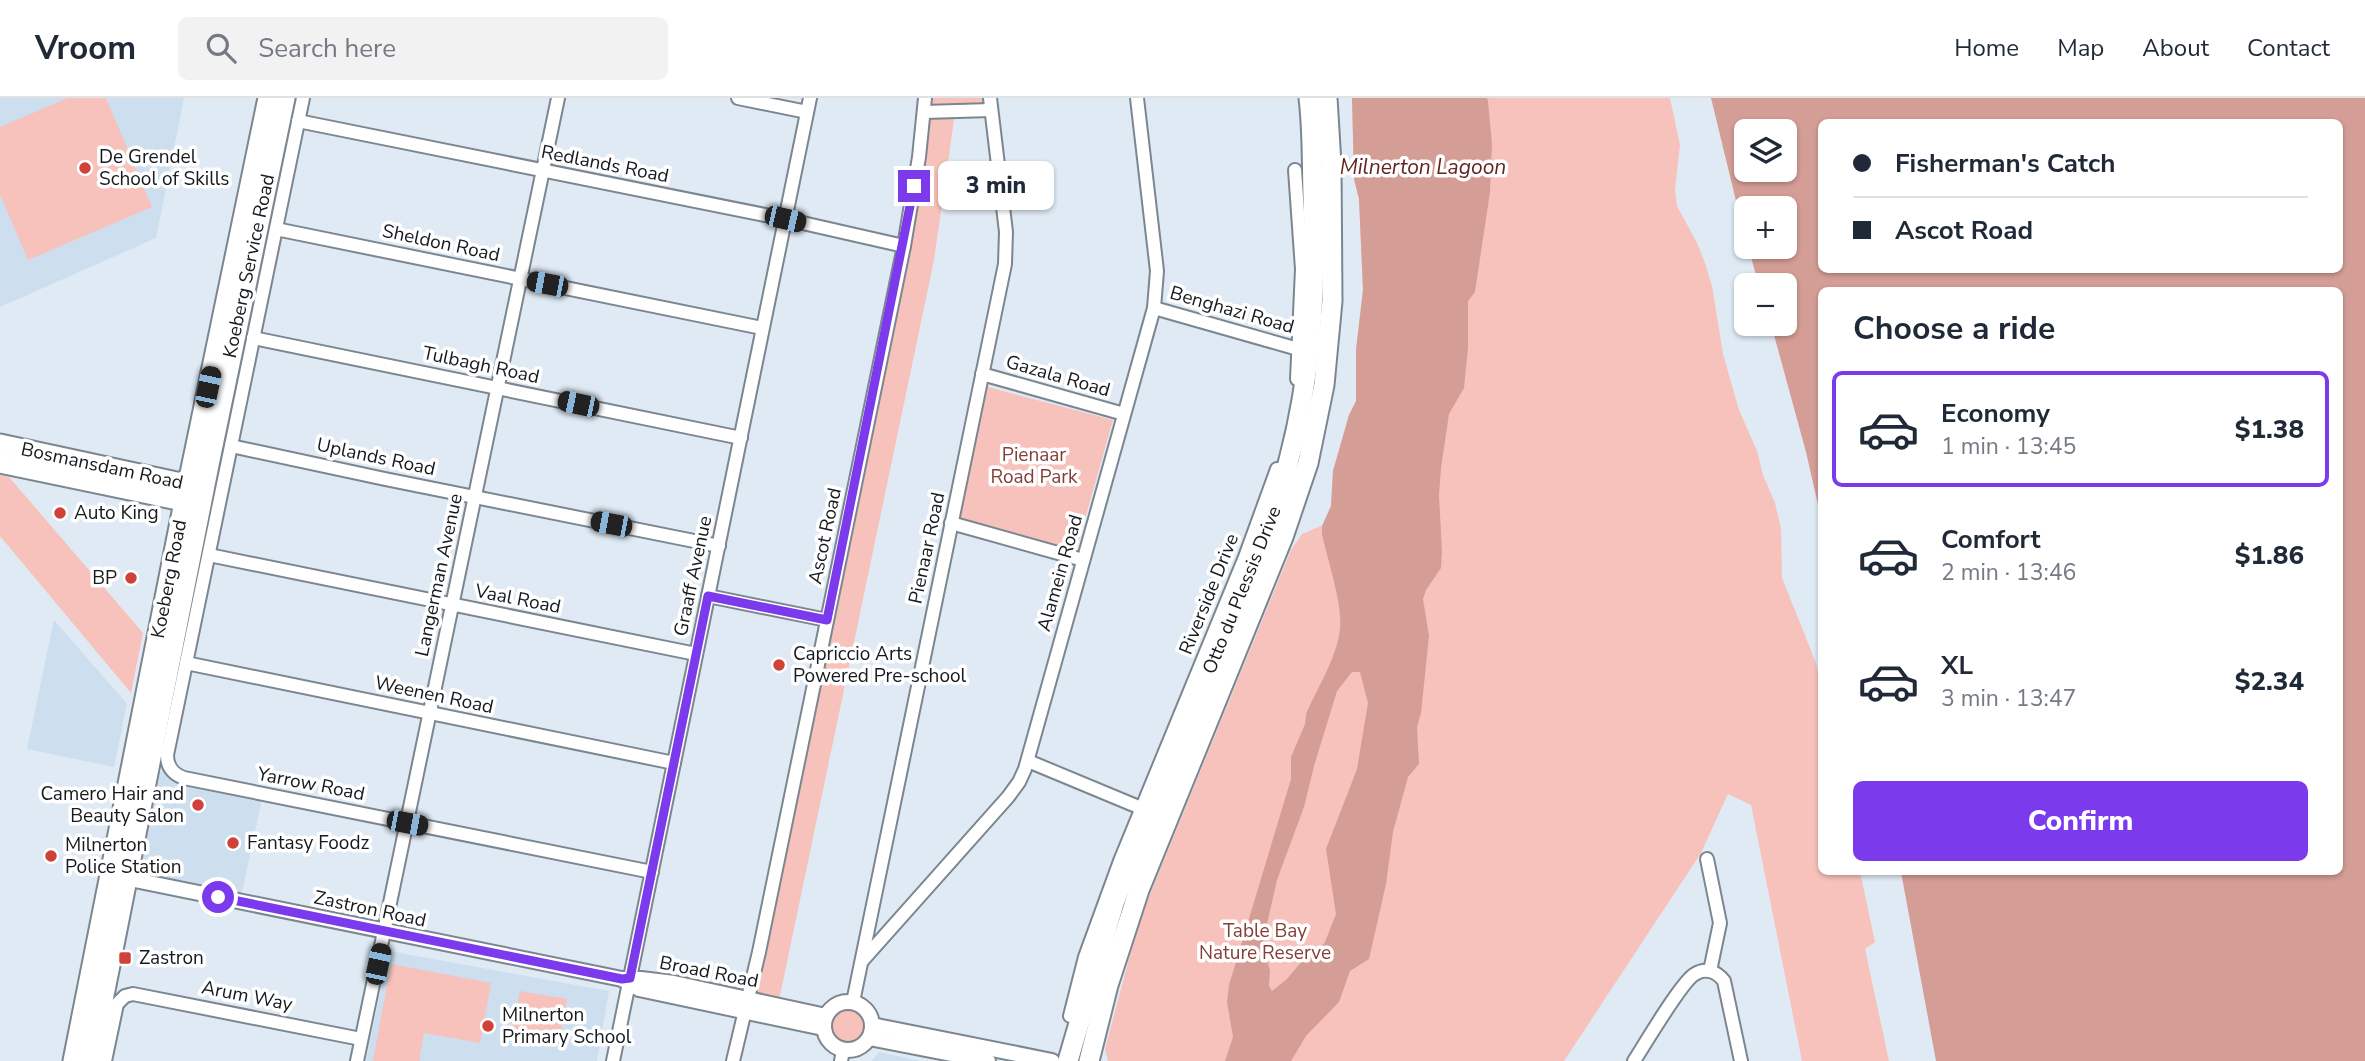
<!DOCTYPE html>
<html lang="en">
<head>
<meta charset="utf-8">
<style>
	body { margin:0; font-family:"Nunito Sans",sans-serif; background:#f2f2f3; color:#1f2937; height:100vh; display:flex; flex-direction:column; font-size:26px; white-space:nowrap }
	* { box-sizing:border-box; margin:0 }
	p { font-size:23px; color:#747a83 }
	.icon { flex:none; width:38px; height:38px; fill:none; stroke:currentColor; stroke-width:2; stroke-linecap:round; stroke-linejoin:round }
	.map { position:relative; flex:1; overflow:hidden }
	.drawer { position:absolute; left:1818px; top:189px; width:525px; height:588px; display:flex; flex-direction:column; background:#fff; border-radius:10px; box-shadow:0 2px 5px #0004 }
	.drawer>* { flex:none }
	.guide { position:absolute; left:1818px; top:21px; width:525px; height:154px; border-radius:10px; box-shadow:0 2px 5px #0004; display:grid; align-content:center; height:154px; padding:0 35px; background:#fff }
	.fabs { position:absolute; left:1734px; top:21px; display:grid; gap:14px }
	.fabs a { display:grid; place-items:center; width:63px; height:63px; border-radius:10px; background:#fff; box-shadow:0 2px 5px #0004; font-size:35px }
	.end { position:absolute; width:32px; height:32px; margin:-16px; border:9px solid #7c3aed; background:#fff; box-shadow:0 0 0 4px #fff }
	.from { border-radius:50% }
	.bubble { position:absolute; height:49px; border-radius:10px; background:#fff; box-shadow:0 2px 5px #0004; font-size:23px; font-weight:800; line-height:49px; text-align:center }
	.car { position:absolute; width:21px; height:42px; margin:-21px -10px; border-radius:9px; box-shadow:0 0 5px 2px #0007; background:linear-gradient(#222 24%,#8ab4d8 0 40%,#222 0 76%,#8ab4d8 0 86%,#222 0) }
	.guide b { display:flex; align-items:center; gap:24px; height:66px; font-size:26px }
	.guide b+b { border-top:2px solid #e0e1e3 }
	.guide i { width:18px; height:18px; background:#1f2937 }
	ul { padding:0; list-style:none }
	li { display:flex; align-items:center; gap:21px; height:116px; margin:0 14px 10px; padding:0 21px; border:4px solid transparent; border-radius:10px }
	li div { flex:1 }
	li b { display:block; font-size:26px }
	li em { font-style:normal; font-weight:800 }
	li.selected { border-color:#7c3aed }
	li>.icon { width:63px; height:63px; stroke-width:1.5 }
	h2 { padding:0 35px; font-size:32px; line-height:84px }
	.button { display:flex; gap:14px; margin-top:auto; padding:14px 35px }
	.button a { flex:1; height:80px; border-radius:10px; background:#7c3aed; color:#fff; font-size:28px; font-weight:800; line-height:80px; text-align:center }
	header { display:flex; align-items:center; gap:42px; box-sizing:border-box; height:98px; padding:0 35px; background:#fff; border-bottom:2px solid #e0e1e3 }
	header strong { font-size:33px }
	nav { display:flex; gap:38px; margin-inline-start:auto; font-size:24px }
	.search { width:490px; height:63px; background:#f2f2f3; display:flex; align-items:center; gap:18px; box-sizing:border-box; padding:0 24px; border-radius:10px; color:#747a83; font-size:26px }
	.map>svg:first-child { display:block }
	.built { fill:#cddeee }
	.green { fill:#f7c2bb }
	.water { fill:#d49e96; fill-rule:evenodd }
	.lines { fill:none; stroke-linecap:round; stroke-linejoin:round }
	.minor-casing { stroke:#7c868f; stroke-width:16 }
	.tertiary-casing { stroke:#7c868f; stroke-width:18 }
	.primary-casing { stroke:#7c868f; stroke-width:23 }
	.minor { stroke:#fff; stroke-width:12 }
	.tertiary { stroke:#fff; stroke-width:14 }
	.primary { stroke:#fff; stroke-width:19 }
	.route { stroke:#7c3aed; stroke-width:9 }
	.poi-dot { fill:#cf4139; stroke:#fff; stroke-width:2.5 }
	.labels { text-anchor:middle; dominant-baseline:central; stroke-width:7; stroke-linejoin:round; paint-order:stroke }
	.poi-label { font-size:19px; fill:#161a1e; stroke:#fff; text-anchor:start }
	.street-label { font-size:19px; fill:#161a1e; stroke:#fff }
	.park-label { font-size:19px; fill:#823e37; stroke:#fff }
	.water-label { font-size:21px; font-style:italic; fill:#64231e; stroke:#fff }
</style>
</head>
<body>
<header>
<strong>Vroom</strong>
<div class="search"><svg class="icon" aria-label="search" viewBox="0 0 24 24"><circle cx="10" cy="10" r="6"/><path d="M15 15l6 6"/></svg>Search here</div>
<nav><a>Home</a><a>Map</a><a>About</a><a>Contact</a></nav>
</header>
<div class="map">
<svg width="2365" height="963" viewBox="0 0 2365 963">
	<rect width="100%" height="100%" fill="#dfeaf4"/>
	<g class="built">
		<polygon points="0,0 184,0 156,140 0,209"/>
		<polygon points="54,522 127,606 114,669 27,651"/>
		<polygon points="171,671 263,696 240,804 128,780 148,677"/>
		<polygon points="389,853 609,893 597,963 366,963"/>
		<polygon points="879,954 920,963 872,963"/>
	</g>
	<g class="green">
		<polygon points="68,0 106,0 152,109 28,162 0,96 0,29"/>
		<polygon points="925,0 990,0 991,12 955,15 934,162 778,907 749,901 904,148"/>
		<polygon points="1352,0 1670,0 1680,47 1675,92 1677,108 1697,145 1705,165 1712,188 1723,256 1739,312 1757,353 1763,377 1775,405 1781,430 1782,480 1816,565 1822,593 1822,774 1860,774 1875,844 1865,851 1889,963 1802,963 1751,707 1728,696 1701,755 1564,963 1108,963 1105,951 1139,823 1291,452 1302,436 1323,427 1331,408 1333,373 1349,317 1356,303 1356,252 1363,192 1359,101 1354,81"/>
		<polygon points="984,288 1113,322 1075,456 957,424"/>
		<polygon points="0,377 9,379 143,535 131,595 0,438"/>
		<polygon points="391,866 491,885 480,945 424,935 419,962 421,963 373,963"/>
		<polygon points="520,893 567,901 559,946 512,938"/>
		<circle cx="848" cy="928" r="18"/>
	</g>
	<g class="water">
		<path d="M1352,0h135l1,3 4,43 -2,48 -15,100 -7,9v47l-4,40 -15,26 -8,54 -2,27 3,57 -1,16 -15,22 -3,9 6,37 -8,77 -4,14 2,37 -11,13 -15,55 -7,52 -17,75 -19,12 -11,31 -33,34 -15,25h-66l8,-24 -6,-35 2,-17 62,-206v-22l14,-33 1,-10c12,-27 31,-57 34,-85 3,-24 -13,-71 -18,-95v-8l9,-20 2,-35 16,-56 7,-14v-51l7,-60 -4,-91 -5,-20zM1352,574h8l8,31 -11,66 -31,80 10,65 -11,28 -10,13 -13,6 -15,18 -15,12 -3,-5 1,-15 -3,-12 2,-12 -4,-14 12,-53 27,-73 10,-41 23,-75z"/>
		<path d="M1711,0h654v963h-429l-35,-189h439v-582h-518v232l-16,-70 -35,-128h14v-39h-26l-11,-38h37v-39h-39v34zM1822,24h518v148h-518zM1746,33h39v39h-39z"/>
	</g>
	<g class="lines">
		<g class="minor-casing">
			<g id="minor">
				<path d="M303,0l-136,657c0,12 6,19 17,23l468,94"/>
				<polyline points="738,0 807,14"/>
				<polyline points="924,14 991,12"/>
				<polyline points="298,23 785,121 904,148"/>
				<polyline points="1295,72 1302,171 1297,281"/>
				<polyline points="276,131 762,230"/>
				<polyline points="1154,210 1298,251"/>
				<polyline points="253,240 741,340"/>
				<polyline points="982,276 1124,316"/>
				<polyline points="231,348 385,381 719,448"/>
				<polyline points="951,425 1083,462"/>
				<polyline points="209,457 696,556"/>
				<polyline points="708,498 827,522"/>
				<polyline points="186,565 674,665"/>
				<polyline points="1028,663 1141,710"/>
				<polyline points="1707,761 1720,825 1710,873"/>
				<polyline points="862,863 1008,699 1019,684 1025,671 1154,210 1157,173 1137,0"/>
				<polyline points="853,904 1005,166 1006,134 990,0"/>
				<polyline points="1070,918 1085,859 1120,763 1245,459 1277,371"/>
				<polyline points="105,963 117,906 125,898 133,896 361,941"/>
				<polyline points="357,963 558,0"/>
				<polyline points="613,963 810,0"/>
				<polyline points="733,963 759,854 904,148 919,59 925,0"/>
				<polyline points="841,963 843,952"/>
				<path d="M1634,963c11,-17 48,-80 61,-87 11,-7 22,-2 29,7l17,80"/>
			</g>
		</g>
		<g class="tertiary-casing">
			<g id="tertiary">
				<polyline points="120,779 622,881 641,881 674,885 826,918"/>
				<polyline points="622,881 639,891 823,930"/>
				<circle cx="848" cy="928" r="24"/>
				<polyline points="872,927 1052,963"/>
				<polyline points="869,940 988,963"/>
			</g>
		</g>
		<g class="primary-casing">
			<g id="primary">
				<polyline points="0,346 200,389"/>
				<polyline points="0,365 197,406"/>
				<polyline points="73,963 180,424 268,0"/>
				<polyline points="91,963 209,367 285,0"/>
				<path d="M1068,963l46,-158 152,-370c43,-116 51,-216 47,-339 -1,-32 0,-64 -4,-96"/>
				<polyline points="1089,963 1108,887 1139,792 1283,439 1308,365 1324,287 1332,203 1331,66 1327,0"/>
			</g>
		</g>
		<use href="#minor" class="minor"/>
		<use href="#tertiary" class="tertiary"/>
		<use href="#primary" class="primary"/>
	</g>
	<g class="lines">
		<polyline class="route" points="218,799 622,881 630,880 708,498 827,522 914,88"/>
	</g>
	<g class="poi-dot">
		<circle cx="85" cy="70" r="7"/>
		<circle cx="60" cy="415" r="7"/>
		<circle cx="131" cy="480" r="7"/>
		<circle cx="779" cy="567" r="7"/>
		<circle cx="198" cy="707" r="7"/>
		<circle cx="233" cy="745" r="7"/>
		<circle cx="51" cy="758" r="7"/>
		<rect x="118" y="853" width="14" height="14" rx="3.5"/>
		<circle cx="488" cy="928" r="7"/>
	</g>
	<g class="labels">
		<g class="poi-label">
			<text x="99" y="59">De Grendel<tspan x="99" dy="22">School of Skills</tspan></text>
			<text x="74" y="415">Auto King</text>
			<text x="117" y="480" text-anchor="end">BP</text>
			<text x="793" y="556">Capriccio Arts<tspan x="793" dy="22">Powered Pre-school</tspan></text>
			<text x="184" y="696" text-anchor="end">Camero Hair and<tspan x="184" dy="22">Beauty Salon</tspan></text>
			<text x="247" y="745">Fantasy Foodz</text>
			<text x="65" y="747">Milnerton<tspan x="65" dy="22">Police Station</tspan></text>
			<text x="139" y="860">Zastron</text>
			<text x="502" y="917">Milnerton<tspan x="502" dy="22">Primary School</tspan></text>
		</g>
		<g class="street-label">
			<text transform="translate(605 66) rotate(11)">Redlands Road</text>
			<text transform="translate(441 145) rotate(12)">Sheldon Road</text>
			<text transform="translate(249 168) rotate(-78)">Koeberg Service Road</text>
			<text transform="translate(1232 212) rotate(16)">Benghazi Road</text>
			<text transform="translate(481 267) rotate(12)">Tulbagh Road</text>
			<text transform="translate(1058 278) rotate(16)">Gazala Road</text>
			<text transform="translate(376 359) rotate(12)">Uplands Road</text>
			<text transform="translate(102 368) rotate(12)">Bosmansdam Road</text>
			<text transform="translate(825 438) rotate(-78)">Ascot Road</text>
			<text transform="translate(927 450) rotate(-78)">Pienaar Road</text>
			<text transform="translate(1060 475) rotate(-74)">Alamein Road</text>
			<text transform="translate(439 477) rotate(-78)">Langerman Avenue</text>
			<text transform="translate(693 478) rotate(-78)">Graaff Avenue</text>
			<text transform="translate(169 481) rotate(-79)">Koeberg Road</text>
			<text transform="translate(1242 492) rotate(-68)">Otto du Plessis Drive</text>
			<text transform="translate(1209 496) rotate(-68)">Riverside Drive</text>
			<text transform="translate(518 501) rotate(11)">Vaal Road</text>
			<text transform="translate(434 597) rotate(12)">Weenen Road</text>
			<text transform="translate(311 686) rotate(11)">Yarrow Road</text>
			<text transform="translate(370 811) rotate(12)">Zastron Road</text>
			<text transform="translate(709 874) rotate(11)">Broad Road</text>
			<text transform="translate(247 898) rotate(11)">Arum Way</text>
		</g>
		<g class="park-label">
			<text x="1034" y="357">Pienaar<tspan x="1034" dy="22">Road Park</tspan></text>
			<text x="1265" y="833">Table Bay<tspan x="1265" dy="22">Nature Reserve</tspan></text>
		</g>
		<g class="water-label">
			<text x="1423" y="69">Milnerton Lagoon</text>
		</g>
	</g>
</svg>
<div class="fabs">
<a><svg class="icon" aria-label="layers" viewBox="0 0 24 24"><path d="M12 4l9 5-9 5-9-5zM3 14l9 5 9-5"/></svg></a>
<a>+</a>
<a>−</a>
</div>
<i class="end from" style="left:218px;top:799px"></i>
<i class="end" style="left:914px;top:88px"></i>
<div class="bubble" style="left:938px;top:63px;width:116px">3 min</div>
<i class="car" style="left:785px;top:121px;rotate:103deg"></i>
<i class="car" style="left:547px;top:186px;rotate:281deg"></i>
<i class="car" style="left:208px;top:289px;rotate:12deg"></i>
<i class="car" style="left:578px;top:306px;rotate:282deg"></i>
<i class="car" style="left:611px;top:426px;rotate:281deg"></i>
<i class="car" style="left:407px;top:725px;rotate:101deg"></i>
<i class="car" style="left:378px;top:866px;rotate:12deg"></i>
<div class="guide">
<b><i class="from"></i>Fisherman's Catch</b>
<b><i></i>Ascot Road</b>
</div>
<section class="drawer">
<h2>Choose a ride</h2>
<ul>
<li class="selected"><svg class="icon" aria-label="car" viewBox="0 0 24 24"><path d="M5 17H2v-5l4-1 3-4h7l3 4 3 1v5h-3M9 17h6M6 11h13"/><circle cx="7" cy="17" r="2"/><circle cx="17" cy="17" r="2"/></svg><div><b>Economy</b><p>1 min · 13:45</p></div><em>$1.38</em></li>
<li><svg class="icon" aria-label="car" viewBox="0 0 24 24"><path d="M5 17H2v-5l4-1 3-4h7l3 4 3 1v5h-3M9 17h6M6 11h13"/><circle cx="7" cy="17" r="2"/><circle cx="17" cy="17" r="2"/></svg><div><b>Comfort</b><p>2 min · 13:46</p></div><em>$1.86</em></li>
<li><svg class="icon" aria-label="car" viewBox="0 0 24 24"><path d="M5 17H2v-5l4-1 3-4h7l3 4 3 1v5h-3M9 17h6M6 11h13"/><circle cx="7" cy="17" r="2"/><circle cx="17" cy="17" r="2"/></svg><div><b>XL</b><p>3 min · 13:47</p></div><em>$2.34</em></li>
</ul>
<div class="button"><a>Confirm</a></div>
</section>
</div>
</body>
</html>
